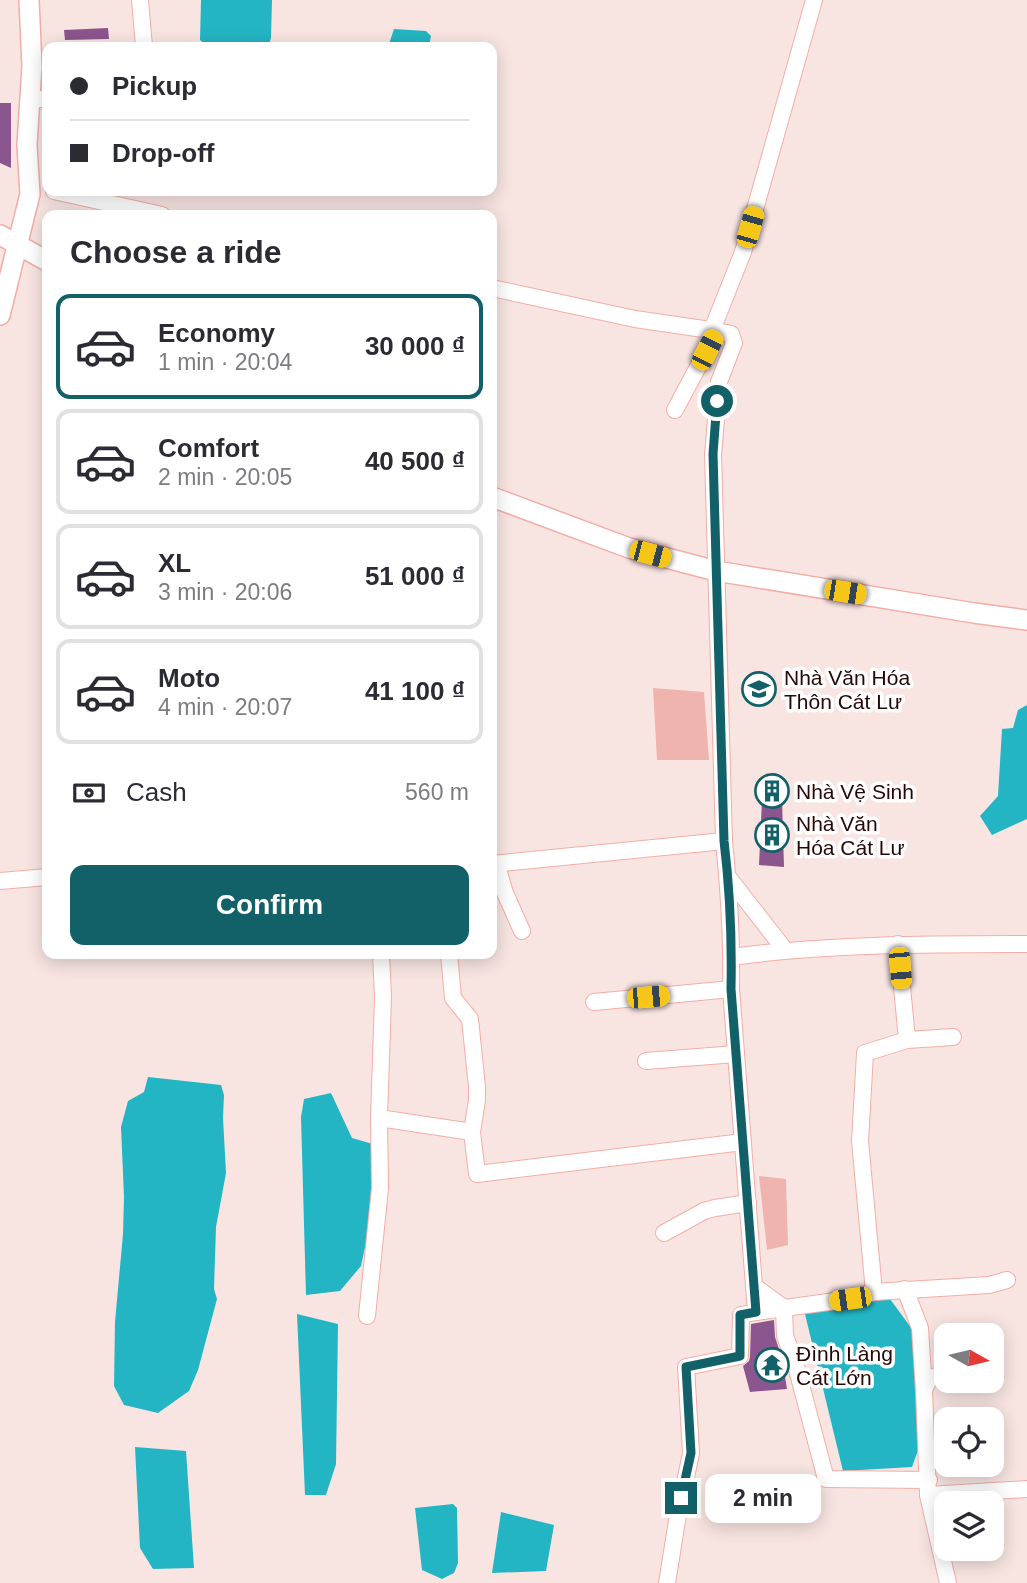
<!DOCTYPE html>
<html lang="en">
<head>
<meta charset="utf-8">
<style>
	body { margin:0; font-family:Arial,sans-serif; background:#f2f2f3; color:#2b2b33; height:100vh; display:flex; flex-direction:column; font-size:26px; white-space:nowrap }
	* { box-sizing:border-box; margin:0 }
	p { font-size:23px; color:#7c7c81 }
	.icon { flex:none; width:38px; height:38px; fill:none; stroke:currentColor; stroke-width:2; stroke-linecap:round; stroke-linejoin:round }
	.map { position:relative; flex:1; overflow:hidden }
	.details { position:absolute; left:42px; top:210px; width:455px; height:749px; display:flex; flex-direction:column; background:#fff; border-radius:14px; box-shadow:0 4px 18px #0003 }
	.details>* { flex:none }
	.guide { position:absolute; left:42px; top:42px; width:455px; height:154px; border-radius:14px; box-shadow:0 4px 18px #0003; display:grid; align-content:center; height:154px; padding:0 28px; background:#fff }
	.needle { width:46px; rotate:98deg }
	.tools { position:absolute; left:934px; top:1323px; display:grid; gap:14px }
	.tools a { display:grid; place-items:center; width:70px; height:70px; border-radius:14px; background:#fff; box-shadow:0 4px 18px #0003; font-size:35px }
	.end { position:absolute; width:32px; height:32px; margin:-16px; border:9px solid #126169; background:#fff; box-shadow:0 0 0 4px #fff }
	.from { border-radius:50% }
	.bubble { position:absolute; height:49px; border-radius:14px; background:#fff; box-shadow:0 4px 18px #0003; font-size:23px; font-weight:800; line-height:49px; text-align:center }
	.car { position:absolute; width:21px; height:42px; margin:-21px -10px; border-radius:9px; box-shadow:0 0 5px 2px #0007; background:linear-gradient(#f5c518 24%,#345 0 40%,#f5c518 0 76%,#345 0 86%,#f5c518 0) }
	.guide b { display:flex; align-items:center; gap:24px; height:66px; font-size:26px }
	.guide b+b { border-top:2px solid #e1e1e2 }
	.guide i { width:18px; height:18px; background:#2b2b33 }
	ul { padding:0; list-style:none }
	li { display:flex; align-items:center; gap:21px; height:105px; margin:0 14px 10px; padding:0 14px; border:4px solid #e1e1e2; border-radius:14px }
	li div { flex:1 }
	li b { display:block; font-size:26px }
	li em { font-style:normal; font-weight:800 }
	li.on { border-color:#126169 }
	li>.icon { width:63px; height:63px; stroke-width:1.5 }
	h2 { padding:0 28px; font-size:32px; line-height:84px }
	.pay { display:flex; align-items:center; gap:18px; height:77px; padding:0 28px; font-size:26px }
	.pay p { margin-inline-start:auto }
	.action { display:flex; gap:14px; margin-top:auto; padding:14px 28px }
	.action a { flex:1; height:80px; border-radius:14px; background:#126169; color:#fff; font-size:28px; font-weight:800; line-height:80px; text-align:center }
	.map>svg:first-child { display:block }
	.green { fill:#f0b4ae }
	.water { fill:#23b5c4 }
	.building { fill:#8b558d }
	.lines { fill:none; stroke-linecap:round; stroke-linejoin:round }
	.minor-casing { stroke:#f4ada6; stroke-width:18 }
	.major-casing { stroke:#f4ada6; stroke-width:22 }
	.minor { stroke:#fff; stroke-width:16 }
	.major { stroke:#fff; stroke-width:19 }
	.route { stroke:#126169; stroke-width:9 }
	.labels { text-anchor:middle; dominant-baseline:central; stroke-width:7; stroke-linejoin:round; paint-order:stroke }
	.poi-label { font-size:21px; fill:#260706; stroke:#fff; text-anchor:start }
</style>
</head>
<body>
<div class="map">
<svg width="1027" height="1583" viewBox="0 0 1027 1583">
	<rect width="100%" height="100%" fill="#f8e5e2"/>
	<g class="green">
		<polygon points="653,688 704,692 709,760 657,760"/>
		<polygon points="759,1176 786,1179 788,1245 767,1250"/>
	</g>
	<g class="water">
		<polygon points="201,0 272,0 271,38 268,47 209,47 200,40"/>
		<polygon points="394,29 426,31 431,36 429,47 388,47"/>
		<polygon points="1027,705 1027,819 992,835 980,816 998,796 1002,729 1013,728 1018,710"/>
		<polygon points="148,1077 221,1085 224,1095 223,1118 226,1173 216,1227 214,1289 217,1299 198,1370 189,1391 158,1413 124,1405 114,1386 115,1322 123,1234 124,1197 121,1127 128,1101 144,1092"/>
		<polygon points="331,1093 352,1138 373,1144 371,1219 361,1266 340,1291 306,1295 301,1117 304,1099"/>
		<polygon points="890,1299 912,1329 924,1413 921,1442 912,1467 843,1471 804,1310"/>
		<polygon points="297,1314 338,1324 336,1464 326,1495 305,1495"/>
		<polygon points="135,1447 186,1451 194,1568 153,1569 140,1548"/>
		<polygon points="453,1504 457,1508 458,1563 454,1573 442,1579 422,1570 415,1508"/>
		<polygon points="501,1512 554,1525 546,1571 492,1573"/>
	</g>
	<g class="building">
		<polygon points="108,28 109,39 65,40 64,30"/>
		<polygon points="0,103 11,103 11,168 0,163"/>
		<polygon points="761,784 784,784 785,799 782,799 784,867 759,865 762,800 760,800"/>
		<polygon points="774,1320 775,1337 782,1358 787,1389 750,1392 743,1366 749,1361 750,1357 751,1324"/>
	</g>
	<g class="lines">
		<g class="minor-casing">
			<g id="minor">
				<polyline points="140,0 144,47"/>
				<polyline points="30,99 47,99"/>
				<polyline points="54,191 162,215"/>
				<polyline points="492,288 635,319 717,331"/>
				<polyline points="712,330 743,252 814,0"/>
				<polyline points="496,863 505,893 522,931"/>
				<polyline points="492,864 724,841"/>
				<polyline points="728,877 785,950"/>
				<polyline points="0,881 47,877"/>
				<polyline points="449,954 453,998 470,1019 477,1087 477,1100 472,1132 477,1174 743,1142"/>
				<path d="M731,957c98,-13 197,-13 296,-13"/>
				<polyline points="594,1002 731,989"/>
				<polyline points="907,1040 953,1037"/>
				<polyline points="646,1061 736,1054"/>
				<polyline points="379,1118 472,1132"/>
				<polyline points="664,1233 704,1211 715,1208 748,1203"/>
				<polyline points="754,1286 784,1308 785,1336 795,1362 826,1479 929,1480"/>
				<polyline points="905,1289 920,1328 924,1391"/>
				<polyline points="874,1292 860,1141 865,1053 907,1040 898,944"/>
				<polyline points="756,1312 850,1299 874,1292 989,1285 1007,1280"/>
				<polyline points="367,1316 380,1188 379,1118 383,997 381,954"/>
				<path d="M946,1373c-13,4 -18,4 -22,18l4,104 20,88"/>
				<polyline points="928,1495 1027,1489"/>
				<path d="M667,1583l10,-62 14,-68 -5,-86 54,-11 1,-41 15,-3 -25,-323c1,-49 -2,-98 -7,-148l-11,-386 6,-73 15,-39 -3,-9 -14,-3 -42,79"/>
			</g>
		</g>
		<g class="major-casing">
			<g id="major">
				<polyline points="0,235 47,261"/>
				<polyline points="0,315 30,194 27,145 32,66 29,0"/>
				<polyline points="492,497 629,548 716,571 974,613 1027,620"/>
			</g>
		</g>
		<use href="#minor" class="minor"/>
		<use href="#major" class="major"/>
	</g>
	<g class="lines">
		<path class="route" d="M681,1498l10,-45 -5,-86 54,-11v-41l16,-3 -25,-323c1,-49 -1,-99 -7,-148l-11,-387 4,-53"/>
	</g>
	<defs>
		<g id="school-ring" transform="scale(1.75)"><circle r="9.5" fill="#fff" stroke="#126169" stroke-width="1.5"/><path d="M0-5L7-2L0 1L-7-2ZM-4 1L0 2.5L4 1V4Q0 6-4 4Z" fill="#126169"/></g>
		<g id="building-ring" transform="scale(1.75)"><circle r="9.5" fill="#fff" stroke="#126169" stroke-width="1.5"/><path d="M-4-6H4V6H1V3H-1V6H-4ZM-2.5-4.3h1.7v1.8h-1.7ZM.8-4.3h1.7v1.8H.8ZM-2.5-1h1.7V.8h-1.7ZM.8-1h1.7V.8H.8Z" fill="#126169"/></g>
		<g id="temple-ring" transform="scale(1.75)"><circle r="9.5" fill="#fff" stroke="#126169" stroke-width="1.5"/><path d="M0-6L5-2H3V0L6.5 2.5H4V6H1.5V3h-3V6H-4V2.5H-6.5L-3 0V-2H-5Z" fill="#126169"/></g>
	</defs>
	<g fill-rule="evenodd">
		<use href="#school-ring" x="759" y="689"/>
		<use href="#building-ring" x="772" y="791"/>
		<use href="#building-ring" x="772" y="835"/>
		<use href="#temple-ring" x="772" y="1365"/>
	</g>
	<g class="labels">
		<g class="poi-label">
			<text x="784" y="677">Nhà Văn Hóa<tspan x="784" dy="24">Thôn Cát Lư</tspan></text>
			<text x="796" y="791">Nhà Vệ Sinh</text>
			<text x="796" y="823">Nhà Văn<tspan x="796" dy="24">Hóa Cát Lư</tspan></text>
			<text x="796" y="1353">Đình Làng<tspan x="796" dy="24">Cát Lớn</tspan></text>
		</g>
	</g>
</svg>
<div class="tools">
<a><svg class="needle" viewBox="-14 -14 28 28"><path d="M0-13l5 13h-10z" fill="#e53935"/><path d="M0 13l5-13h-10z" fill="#7c7c81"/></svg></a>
<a><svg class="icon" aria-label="locate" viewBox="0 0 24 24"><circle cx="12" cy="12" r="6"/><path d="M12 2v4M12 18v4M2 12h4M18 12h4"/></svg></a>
<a><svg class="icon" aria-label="layers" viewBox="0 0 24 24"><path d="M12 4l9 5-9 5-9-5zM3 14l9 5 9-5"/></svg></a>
</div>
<i class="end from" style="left:717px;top:401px"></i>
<i class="end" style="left:681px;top:1498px"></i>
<div class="bubble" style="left:705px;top:1474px;width:116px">2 min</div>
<i class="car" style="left:750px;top:227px;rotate:16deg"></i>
<i class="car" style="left:707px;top:350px;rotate:27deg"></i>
<i class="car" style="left:650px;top:554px;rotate:105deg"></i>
<i class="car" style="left:845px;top:592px;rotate:99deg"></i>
<i class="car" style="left:900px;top:968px;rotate:175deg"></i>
<i class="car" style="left:648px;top:997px;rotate:85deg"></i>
<i class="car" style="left:850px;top:1299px;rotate:262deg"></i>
<div class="guide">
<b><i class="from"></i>Pickup</b>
<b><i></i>Drop-off</b>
</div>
<section class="details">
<h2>Choose a ride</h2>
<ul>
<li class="on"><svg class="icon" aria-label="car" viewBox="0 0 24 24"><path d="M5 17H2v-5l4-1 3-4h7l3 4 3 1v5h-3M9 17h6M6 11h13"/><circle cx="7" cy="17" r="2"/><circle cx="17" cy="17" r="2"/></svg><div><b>Economy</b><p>1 min · 20:04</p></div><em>30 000 ₫</em></li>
<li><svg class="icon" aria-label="car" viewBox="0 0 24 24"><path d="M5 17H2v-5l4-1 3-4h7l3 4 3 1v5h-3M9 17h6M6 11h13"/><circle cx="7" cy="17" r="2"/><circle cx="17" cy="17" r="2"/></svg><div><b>Comfort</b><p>2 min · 20:05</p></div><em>40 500 ₫</em></li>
<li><svg class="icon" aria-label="car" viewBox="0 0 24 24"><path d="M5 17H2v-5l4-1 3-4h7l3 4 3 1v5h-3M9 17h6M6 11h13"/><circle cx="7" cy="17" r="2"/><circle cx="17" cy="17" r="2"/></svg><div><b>XL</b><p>3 min · 20:06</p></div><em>51 000 ₫</em></li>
<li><svg class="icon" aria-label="car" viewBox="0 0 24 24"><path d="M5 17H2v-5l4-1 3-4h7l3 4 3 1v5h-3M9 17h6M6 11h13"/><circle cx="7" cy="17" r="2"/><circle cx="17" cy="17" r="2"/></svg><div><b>Moto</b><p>4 min · 20:07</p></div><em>41 100 ₫</em></li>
</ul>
<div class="pay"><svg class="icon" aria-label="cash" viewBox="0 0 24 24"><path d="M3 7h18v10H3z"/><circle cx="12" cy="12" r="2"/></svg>Cash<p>560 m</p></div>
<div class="action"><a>Confirm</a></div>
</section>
</div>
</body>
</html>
